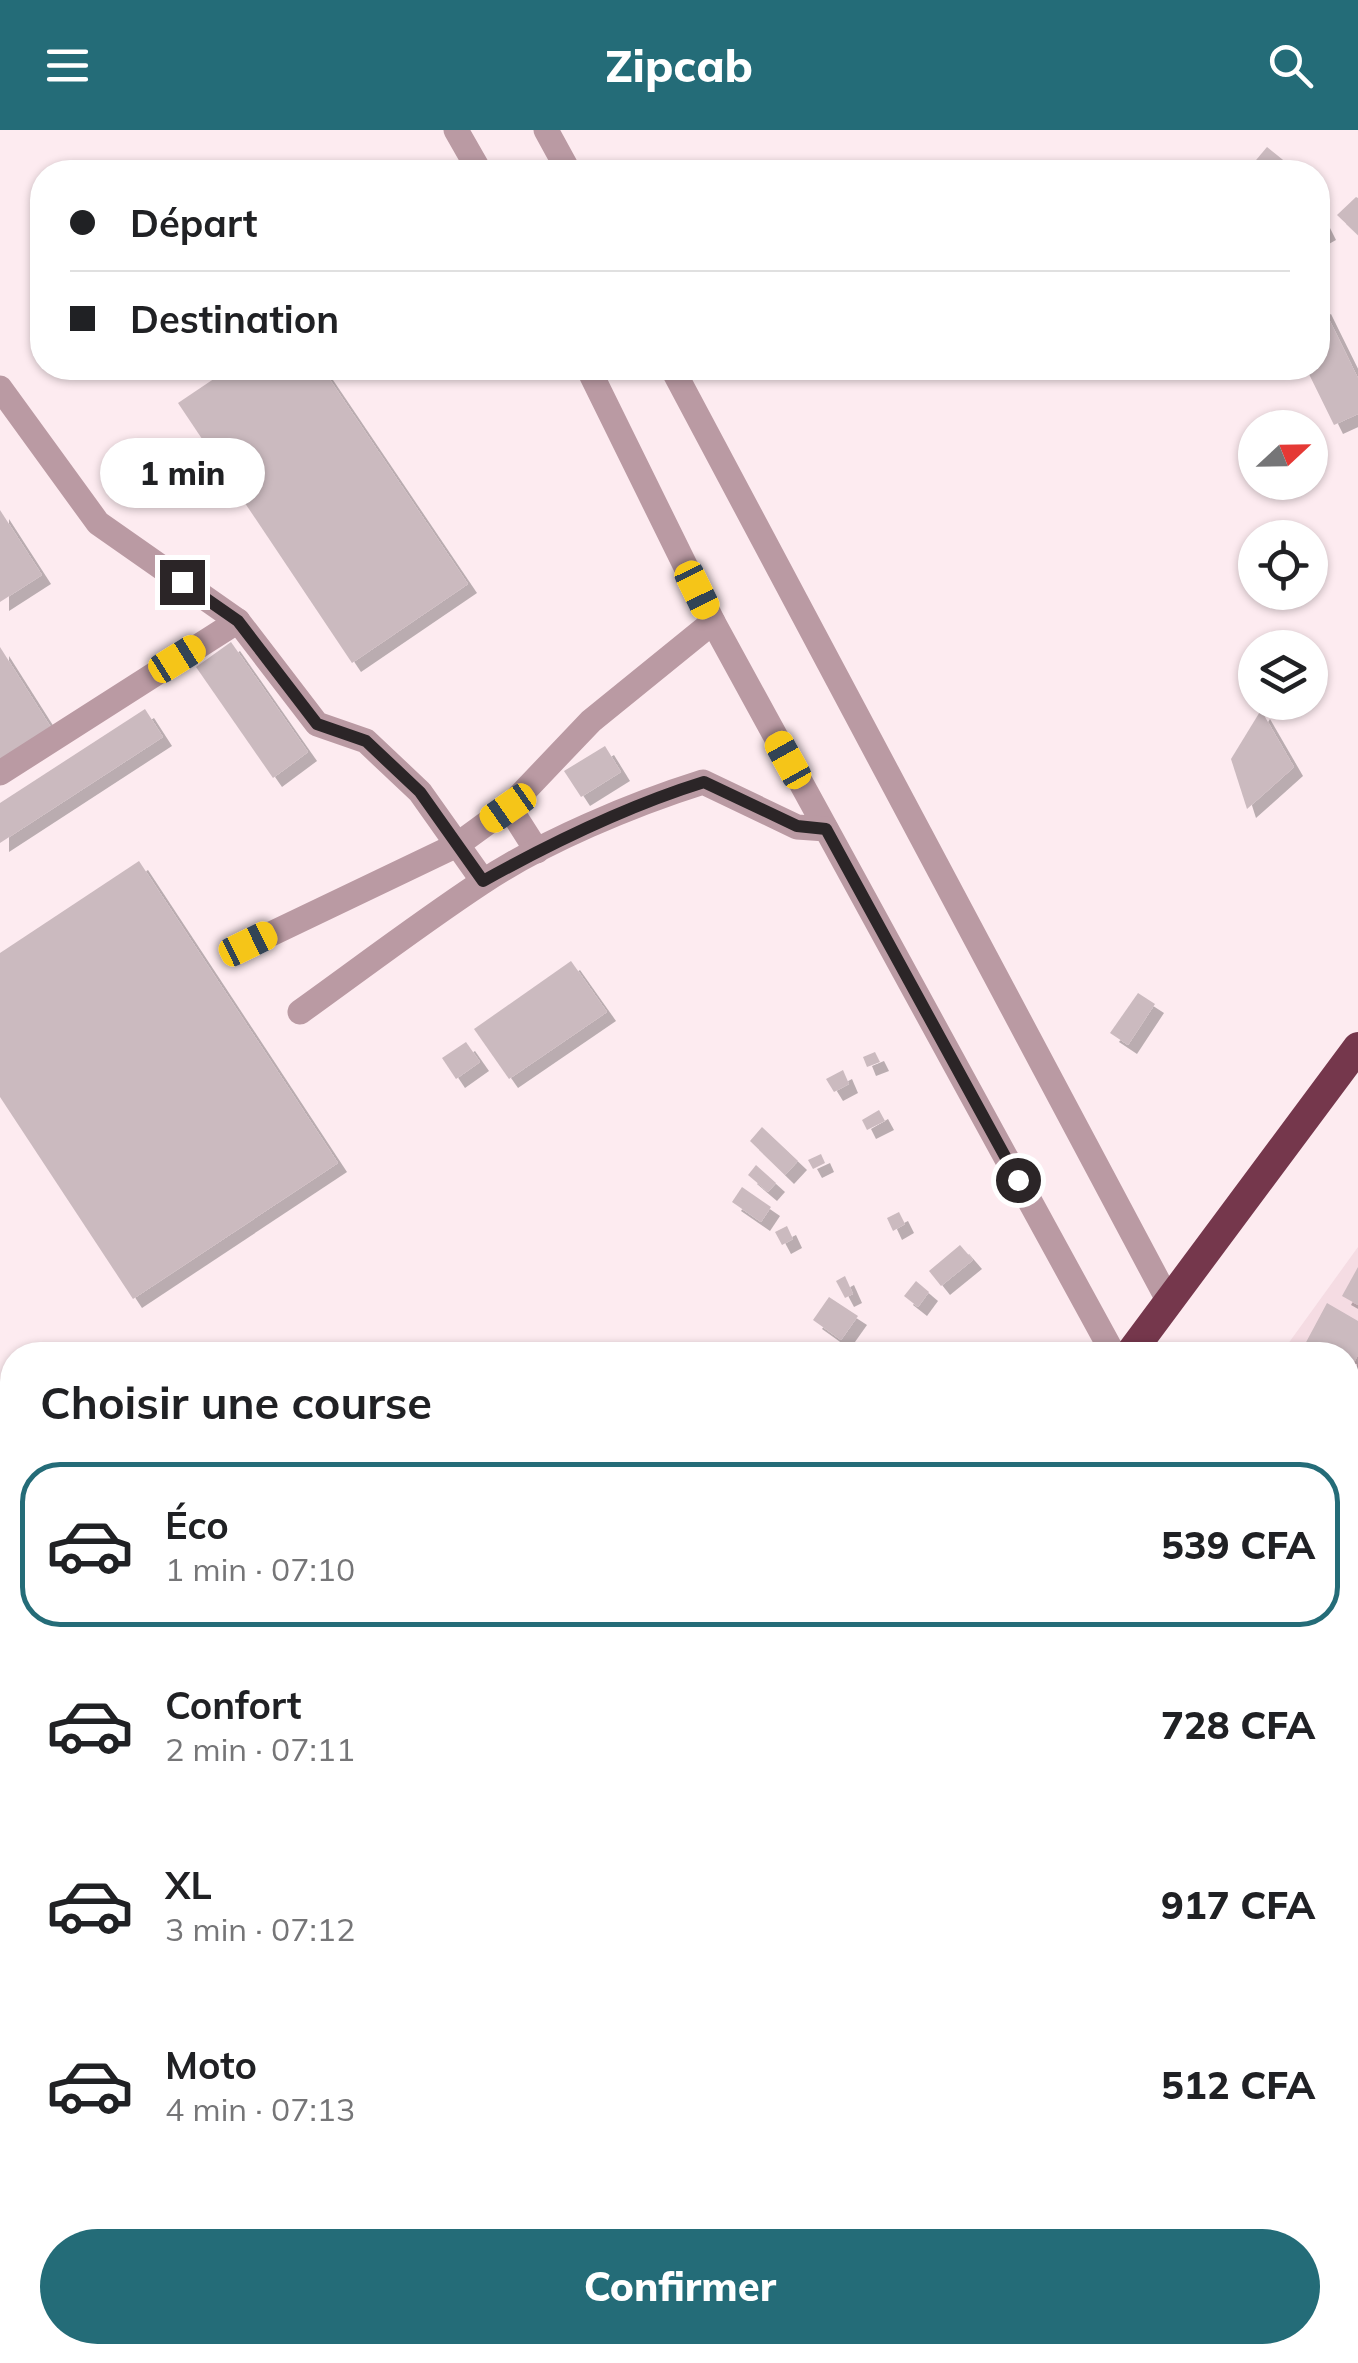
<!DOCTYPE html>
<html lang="fr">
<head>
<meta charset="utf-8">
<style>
	body { margin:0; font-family:Mulish,sans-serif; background:#f6f6f6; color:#202124; height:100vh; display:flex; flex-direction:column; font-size:38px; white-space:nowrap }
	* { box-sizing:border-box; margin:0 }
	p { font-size:32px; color:#757577 }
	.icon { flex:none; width:55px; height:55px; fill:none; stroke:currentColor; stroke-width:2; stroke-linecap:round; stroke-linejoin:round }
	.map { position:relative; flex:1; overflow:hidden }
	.details { position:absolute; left:0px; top:1212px; width:1360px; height:1022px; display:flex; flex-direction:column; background:#fff; border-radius:40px 40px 0 0; box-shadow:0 2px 8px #0004 }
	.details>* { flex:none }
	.banner { position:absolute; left:30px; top:30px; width:1300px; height:220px; border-radius:40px; box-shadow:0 2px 8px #0004; display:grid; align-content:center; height:220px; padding:0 40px; background:#fff }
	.needle { width:65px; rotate:68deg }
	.fabs { position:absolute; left:1238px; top:280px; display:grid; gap:20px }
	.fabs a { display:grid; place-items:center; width:90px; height:90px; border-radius:50%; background:#fff; box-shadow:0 2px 8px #0004; font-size:50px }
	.end { position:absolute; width:45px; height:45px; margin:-22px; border:12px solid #2b2527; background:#fff; box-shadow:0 0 0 5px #fff }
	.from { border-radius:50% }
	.bubble { position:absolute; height:70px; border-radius:35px; background:#fff; box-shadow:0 2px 8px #0004; font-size:32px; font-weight:800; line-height:70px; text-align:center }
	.car { position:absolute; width:30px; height:60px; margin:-30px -15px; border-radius:12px; box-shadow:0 0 8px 2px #0007; background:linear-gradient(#f5c518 24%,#345 0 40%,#f5c518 0 76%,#345 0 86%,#f5c518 0) }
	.banner b { display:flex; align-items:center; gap:35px; height:95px; font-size:38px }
	.banner b+b { border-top:2px solid #e0e0e0 }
	.banner i { width:25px; height:25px; background:#202124 }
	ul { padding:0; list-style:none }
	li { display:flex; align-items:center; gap:30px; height:165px; margin:0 20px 15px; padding:0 20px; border:5px solid transparent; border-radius:40px }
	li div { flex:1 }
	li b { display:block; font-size:38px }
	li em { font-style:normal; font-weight:800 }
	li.on { border-color:#246c78 }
	li>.icon { width:90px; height:90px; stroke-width:1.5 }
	h2 { padding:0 40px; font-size:45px; line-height:120px }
	.cta { display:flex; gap:20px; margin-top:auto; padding:20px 40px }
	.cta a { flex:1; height:115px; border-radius:60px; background:#246c78; color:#fff; font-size:40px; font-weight:800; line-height:115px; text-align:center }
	header { display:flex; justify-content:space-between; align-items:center; height:130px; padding:0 40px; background:#246c78; color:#fff; font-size:45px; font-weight:800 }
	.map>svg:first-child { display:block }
	.built { fill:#f5dce3 }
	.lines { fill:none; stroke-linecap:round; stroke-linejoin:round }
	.stream { stroke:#d790a5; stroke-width:12 }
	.building { fill:#cbbabf; filter:url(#shadow) }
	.minor { stroke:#ba9aa3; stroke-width:25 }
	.highway { stroke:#75374c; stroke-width:30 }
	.route { stroke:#2b2527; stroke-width:12 }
</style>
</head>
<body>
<header><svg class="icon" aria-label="menu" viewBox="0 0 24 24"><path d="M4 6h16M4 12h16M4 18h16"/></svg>Zipcab<svg class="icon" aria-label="search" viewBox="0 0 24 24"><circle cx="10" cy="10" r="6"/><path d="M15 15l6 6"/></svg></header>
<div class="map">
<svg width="1358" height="2233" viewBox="0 0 1358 2233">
	<defs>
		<filter id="shadow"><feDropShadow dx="9" dy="9" stdDeviation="0" flood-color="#0004"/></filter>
	</defs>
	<rect width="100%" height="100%" fill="#fdebf0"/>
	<polygon class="built" points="1358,1117 1358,1818 1348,1810 1348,1225 1280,1225"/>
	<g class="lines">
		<g class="stream">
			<polyline points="1348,2192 1358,2194"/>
			<polyline points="85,2233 141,2222"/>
		</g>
	</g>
	<g class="building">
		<polygon points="1267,17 1298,42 1246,42"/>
		<polygon points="1356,67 1358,68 1358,105 1337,85"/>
		<polygon points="1318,83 1327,101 1318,106"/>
		<polygon points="1322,175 1358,248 1358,284 1334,295 1306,238 1318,238 1318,177"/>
		<polygon points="230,238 322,238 468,454 352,533 178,273"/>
		<polygon points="0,380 42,445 0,472"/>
		<polygon points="231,512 308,622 273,648 196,537"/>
		<polygon points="0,517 52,599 0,633"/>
		<polygon points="145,579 163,607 0,713 0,673"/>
		<polygon points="1261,580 1294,637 1247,679 1231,629"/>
		<polygon points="605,616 621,642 581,667 564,641"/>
		<polygon points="139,731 338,1033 133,1169 0,967 0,823"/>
		<polygon points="571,831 607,882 509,949 474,899"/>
		<polygon points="1138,863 1155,874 1128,915 1110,903"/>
		<polygon points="466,912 480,932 456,949 442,928"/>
		<polygon points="875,922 880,932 867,937 863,927"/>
		<polygon points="843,940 849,954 834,962 826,949"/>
		<polygon points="879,980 885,991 867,1000 862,990"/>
		<polygon points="762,997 798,1031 785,1045 750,1011"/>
		<polygon points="821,1024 825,1033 813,1039 808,1030"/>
		<polygon points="756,1035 776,1053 768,1062 748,1045"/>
		<polygon points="742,1057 771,1077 761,1092 732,1072"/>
		<polygon points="899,1082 905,1094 893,1101 887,1088"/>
		<polygon points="787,1096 793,1109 782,1115 775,1102"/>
		<polygon points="960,1115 973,1130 941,1156 929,1141"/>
		<polygon points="1358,1137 1358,1175 1342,1166"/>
		<polygon points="845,1146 853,1164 845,1168 836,1151"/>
		<polygon points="916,1151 929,1162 918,1177 904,1166"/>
		<polygon points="829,1167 858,1186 841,1210 813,1190"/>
		<polygon points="1327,1173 1358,1191 1358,1225 1348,1245 1348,1225 1321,1225 1304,1216"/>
		<polygon points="1348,1686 1358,1694 1358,1798 1348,1791"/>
	</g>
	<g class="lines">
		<g class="minor">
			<polyline points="456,0 480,42"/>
			<polyline points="546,0 569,42"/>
			<polyline points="588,238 713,492"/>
			<polyline points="672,238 1168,1170"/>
			<polyline points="0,258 98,393 238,491 317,594 366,611 420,662 483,751"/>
			<polyline points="0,643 238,491"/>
			<polyline points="509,677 537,721"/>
			<polyline points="248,815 457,715 509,677 591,591 713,492 1114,1225"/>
			<path d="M300,882c60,-43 119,-88 181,-129 61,-41 152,-79 222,-101l94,45 29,2"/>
		</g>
		<g class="highway">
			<polyline points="1129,1225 1358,917"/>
			<polyline points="471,2233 478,2222"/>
		</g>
	</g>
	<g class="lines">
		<path class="route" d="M182,452l56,39 79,103 49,17 54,51 63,89c70,-39 144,-75 221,-99l93,44 29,3 192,351"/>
	</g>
</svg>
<div class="fabs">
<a><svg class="needle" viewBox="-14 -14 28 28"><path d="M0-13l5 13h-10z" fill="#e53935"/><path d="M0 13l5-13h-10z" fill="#757577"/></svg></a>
<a><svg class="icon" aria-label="locate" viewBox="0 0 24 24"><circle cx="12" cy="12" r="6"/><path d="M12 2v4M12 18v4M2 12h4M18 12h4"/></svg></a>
<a><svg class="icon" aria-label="layers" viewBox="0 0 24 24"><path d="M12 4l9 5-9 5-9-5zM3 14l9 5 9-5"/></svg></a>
</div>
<i class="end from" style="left:1018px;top:1050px"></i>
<i class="end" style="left:182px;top:452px"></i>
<div class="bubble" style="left:100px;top:308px;width:165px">1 min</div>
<i class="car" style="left:697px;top:460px;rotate:154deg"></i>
<i class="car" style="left:177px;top:529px;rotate:58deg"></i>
<i class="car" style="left:788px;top:630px;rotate:331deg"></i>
<i class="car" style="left:508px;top:678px;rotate:235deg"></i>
<i class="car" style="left:248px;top:814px;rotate:64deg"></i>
<div class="banner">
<b><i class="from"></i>Départ</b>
<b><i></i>Destination</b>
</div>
<section class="details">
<h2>Choisir une course</h2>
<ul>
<li class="on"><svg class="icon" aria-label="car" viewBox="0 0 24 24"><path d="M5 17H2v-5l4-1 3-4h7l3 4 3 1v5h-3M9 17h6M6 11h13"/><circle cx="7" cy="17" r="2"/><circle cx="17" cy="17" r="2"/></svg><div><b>Éco</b><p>1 min · 07:10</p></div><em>539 CFA</em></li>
<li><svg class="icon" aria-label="car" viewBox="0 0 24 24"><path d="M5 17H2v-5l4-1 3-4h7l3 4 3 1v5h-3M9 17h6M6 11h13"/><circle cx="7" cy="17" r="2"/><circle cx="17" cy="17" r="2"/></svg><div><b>Confort</b><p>2 min · 07:11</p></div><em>728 CFA</em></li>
<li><svg class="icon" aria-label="car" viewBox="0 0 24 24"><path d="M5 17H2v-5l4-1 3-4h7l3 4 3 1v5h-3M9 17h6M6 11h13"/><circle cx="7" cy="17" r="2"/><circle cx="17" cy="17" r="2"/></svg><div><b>XL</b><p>3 min · 07:12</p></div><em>917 CFA</em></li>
<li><svg class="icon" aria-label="car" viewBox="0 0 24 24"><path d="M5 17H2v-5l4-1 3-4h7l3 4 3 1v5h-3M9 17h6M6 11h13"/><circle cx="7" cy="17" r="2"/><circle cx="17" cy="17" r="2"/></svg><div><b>Moto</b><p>4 min · 07:13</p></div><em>512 CFA</em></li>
</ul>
<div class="cta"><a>Confirmer</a></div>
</section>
</div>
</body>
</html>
